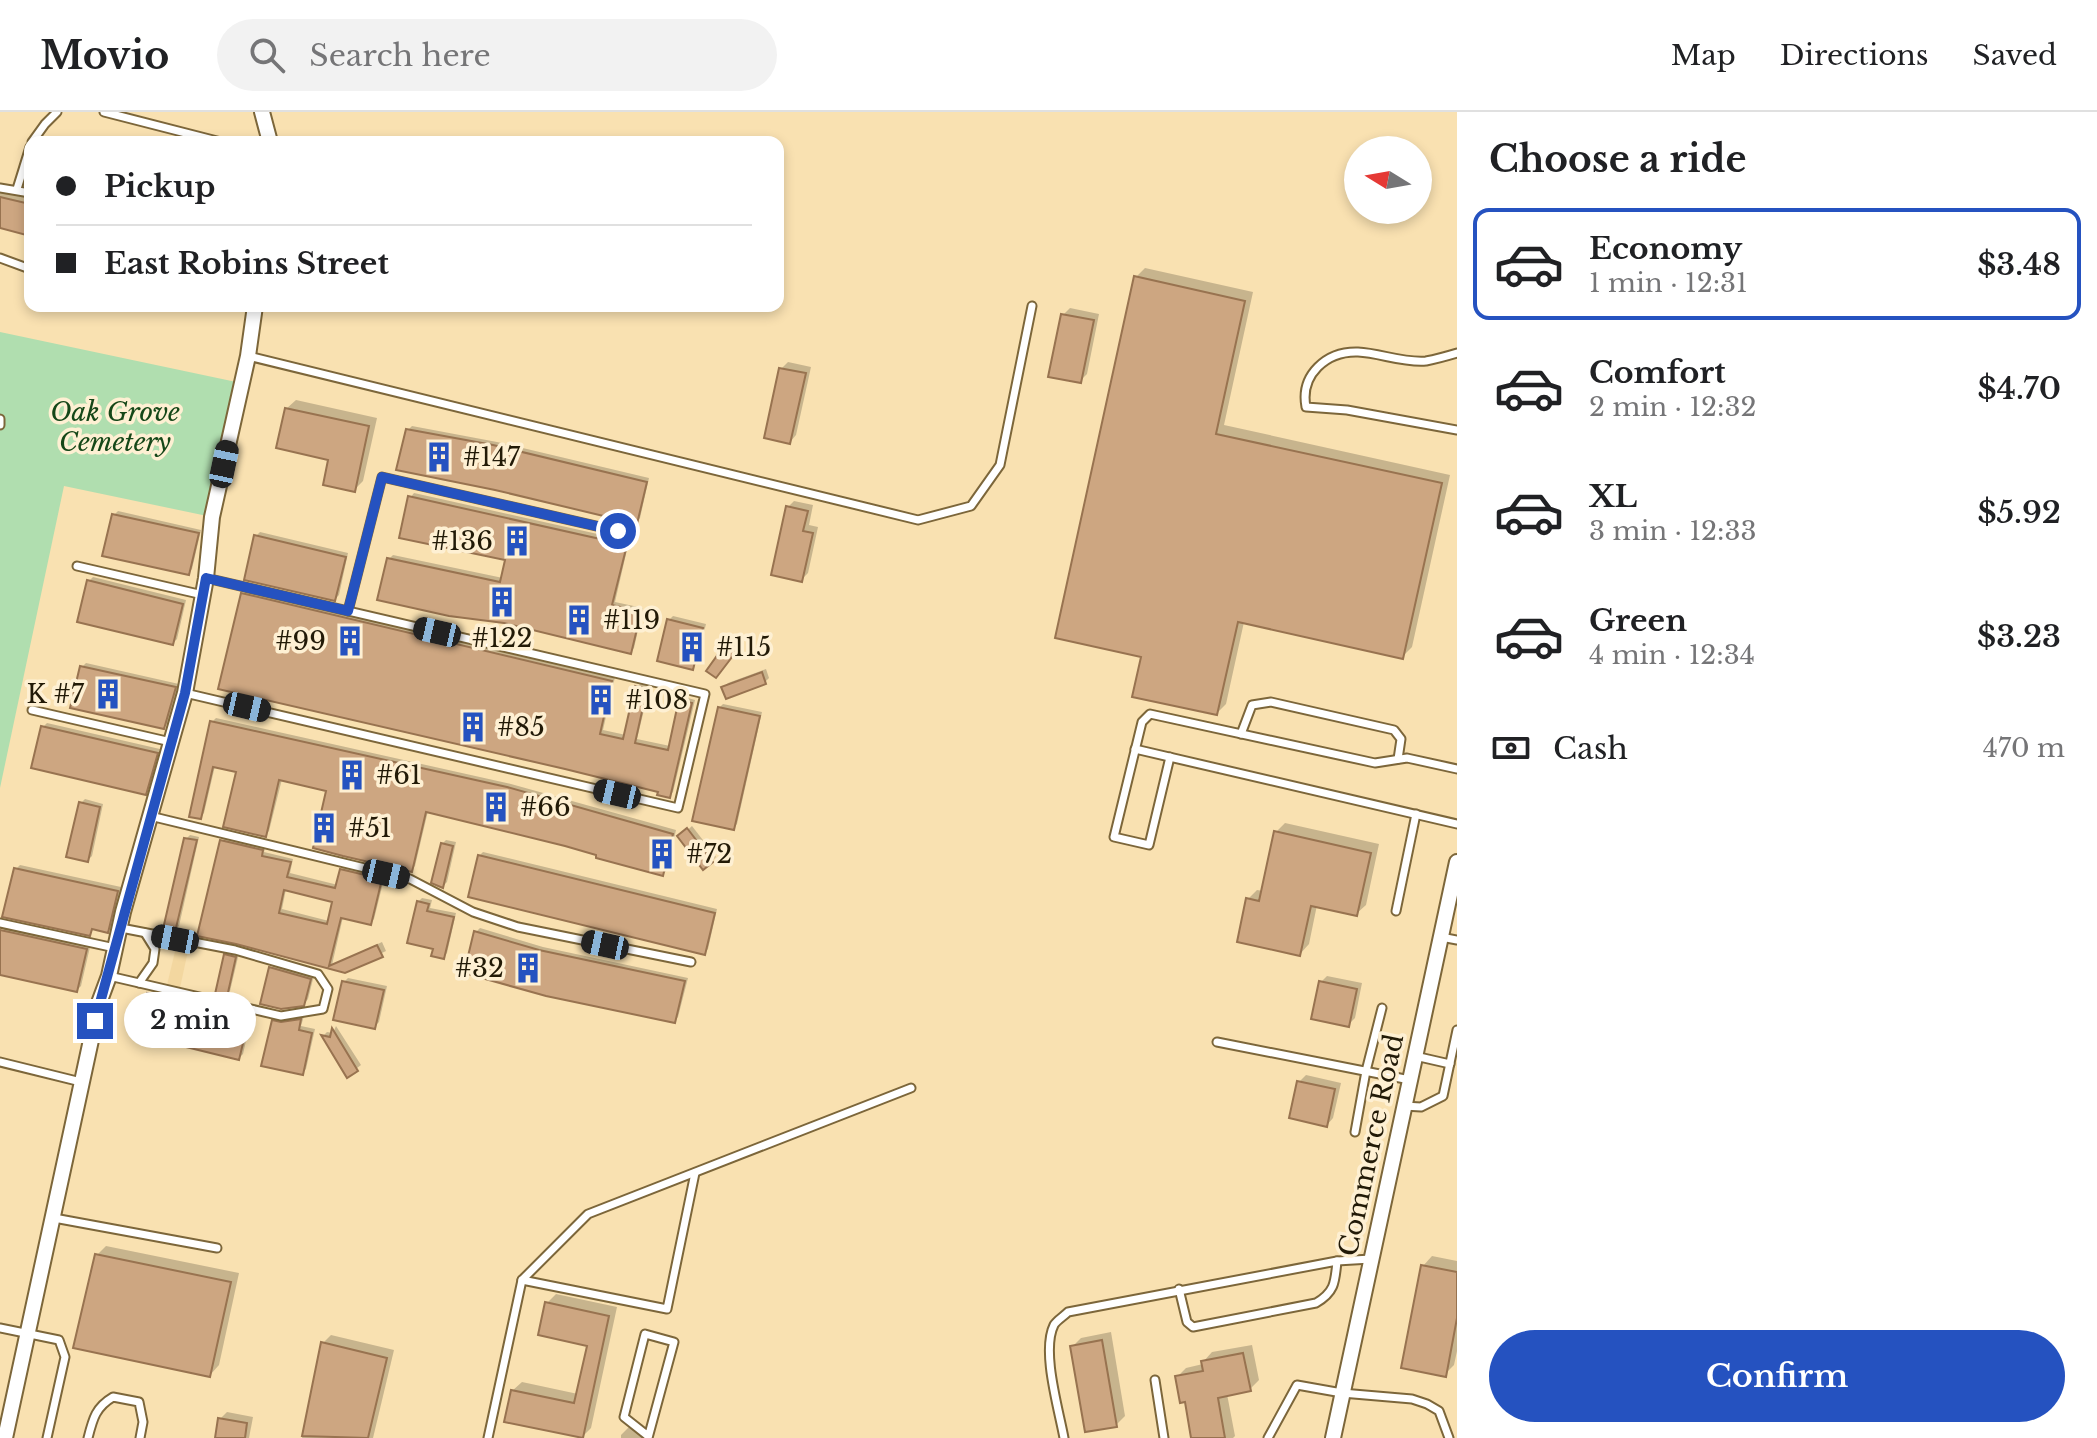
<!DOCTYPE html>
<html lang="en">
<head>
<meta charset="utf-8">
<style>
	body { margin:0; font-family:"Libre Baskerville",serif; background:#f2f2f2; color:#202124; height:100vh; display:flex; flex-direction:column; font-size:30px; white-space:nowrap }
	* { box-sizing:border-box; margin:0 }
	p { font-size:26px; color:#757577 }
	.icon { flex:none; width:44px; height:44px; fill:none; stroke:currentColor; stroke-width:2; stroke-linecap:round; stroke-linejoin:round }
	.map { position:relative; flex:1; overflow:hidden }
	.side { display:flex; flex-direction:column; background:#fff; width:640px }
	.side>* { flex:none }
	.top-card { position:absolute; left:24px; top:24px; width:760px; height:176px; border-radius:16px; box-shadow:0 4px 12px #0003; display:grid; align-content:center; height:176px; padding:0 32px; background:#fff }
	.needle { width:52px; rotate:281deg }
	.buttons { position:absolute; left:1344px; top:24px; display:grid; gap:16px }
	.buttons a { display:grid; place-items:center; width:88px; height:88px; border-radius:50%; background:#fff; box-shadow:0 4px 12px #0003; font-size:40px }
	.end { position:absolute; width:36px; height:36px; margin:-18px; border:10px solid #2552c0; background:#fff; box-shadow:0 0 0 4px #fff }
	.from { border-radius:50% }
	.bubble { position:absolute; height:56px; border-radius:28px; background:#fff; box-shadow:0 4px 12px #0003; font-size:26px; font-weight:600; line-height:56px; text-align:center }
	.car { position:absolute; width:24px; height:48px; margin:-24px -12px; border-radius:10px; box-shadow:0 0 6px 2px #0007; background:linear-gradient(#222 24%,#8ab4d8 0 40%,#222 0 76%,#8ab4d8 0 86%,#222 0) }
	.top-card b { display:flex; align-items:center; gap:28px; height:76px; font-size:30px }
	.top-card b+b { border-top:2px solid #e0e0e0 }
	.top-card i { width:20px; height:20px; background:#202124 }
	ul { padding:0; list-style:none }
	li { display:flex; align-items:center; gap:24px; height:112px; margin:0 16px 12px; padding:0 16px; border:4px solid transparent; border-radius:16px }
	li div { flex:1 }
	li b { display:block; font-size:30px }
	li em { font-style:normal; font-weight:600 }
	li.selected { border-color:#2552c0 }
	li>.icon { width:72px; height:72px; stroke-width:1.5 }
	h2 { padding:0 32px; font-size:36px; line-height:96px }
	.pay { display:flex; align-items:center; gap:20px; height:88px; padding:0 32px; font-size:30px }
	.pay p { margin-inline-start:auto }
	.button { display:flex; gap:16px; margin-top:auto; padding:16px 32px }
	.button a { flex:1; height:92px; border-radius:48px; background:#2552c0; color:#fff; font-size:32px; font-weight:600; line-height:92px; text-align:center }
	header { display:flex; align-items:center; gap:48px; box-sizing:border-box; height:112px; padding:0 40px; background:#fff; border-bottom:2px solid #e0e0e0 }
	header strong { font-size:38px }
	nav { display:flex; gap:44px; margin-inline-start:auto; font-size:28px }
	.search { width:560px; height:72px; background:#f2f2f2; display:flex; align-items:center; gap:20px; box-sizing:border-box; padding:0 28px; border-radius:44px; color:#757577; font-size:30px }
	main { display:flex; flex:1; min-height:0 }
	.map>svg:first-child { display:block }
	.built { fill:#f3d7a0 }
	.green { fill:#b0deaf }
	.shadow { fill:#0003; fill-rule:evenodd }
	.building { fill:#cda681; stroke:#987350; stroke-width:2; fill-rule:evenodd }
	.lines { fill:none; stroke-linecap:round; stroke-linejoin:round }
	.service-casing { stroke:#7c663a; stroke-width:11 }
	.minor-casing { stroke:#7c663a; stroke-width:18 }
	.service { stroke:#fff; stroke-width:7 }
	.minor { stroke:#fff; stroke-width:14 }
	.route { stroke:#2552c0; stroke-width:10 }
	.labels { text-anchor:middle; dominant-baseline:central; stroke-width:7; stroke-linejoin:round; paint-order:stroke }
	.park-label { font-size:26px; font-style:italic; fill:#154718; stroke:#fef0d3 }
	.poi-label { font-size:26px; fill:#221a07; stroke:#fef0d3; text-anchor:start }
	.street-label { font-size:26px; fill:#221a07; stroke:#fef0d3 }
</style>
</head>
<body>
<header>
<strong>Movio</strong>
<div class="search"><svg class="icon" aria-label="search" viewBox="0 0 24 24"><circle cx="10" cy="10" r="6"/><path d="M15 15l6 6"/></svg>Search here</div>
<nav><a>Map</a><a>Directions</a><a>Saved</a></nav>
</header>
<main>
<div class="map">
<svg width="1457" height="1326" viewBox="0 0 1457 1326">
	<rect width="100%" height="100%" fill="#f9e1b1"/>
	<polygon class="built" points="177,831 189,834 180,876 167,873"/>
	<polygon class="green" points="0,220 241,271 212,405 64,374 0,676"/>
	<g class="shadow">
		<polygon points="133,25 155,30 128,30"/>
		<polygon points="0,77 30,81 30,122 0,114"/>
		<polygon points="1145,156 1253,180 1224,313 1450,363 1412,535 1403,544 1244,510 1226,592 1217,601 1136,165"/>
		<polygon points="1070,196 1099,202 1087,262 1080,269 1063,203"/>
		<polygon points="788,250 811,255 796,323 790,330 781,257"/>
		<polygon points="296,288 377,306 363,369 354,378 331,346 286,297"/>
		<polygon points="412,314 497,330 649,366 640,406 636,410 408,318"/>
		<polygon points="414,381 629,429 615,490 643,496 634,536 630,540 389,447 393,443 503,466 508,447 410,386"/>
		<polygon points="794,389 813,393 809,413 818,415 808,461 802,467 788,395"/>
		<polygon points="118,399 201,418 192,457 188,461 114,403"/>
		<polygon points="260,420 348,441 339,483 335,487 256,424"/>
		<polygon points="93,465 186,488 177,527 173,531 89,469"/>
		<polygon points="247,478 615,565 603,618 626,623 637,575 641,571 650,573 637,627 670,634 684,590 688,586 695,588 673,680 669,684 243,482"/>
		<polygon points="673,504 706,512 696,551 692,555 669,508"/>
		<polygon points="737,522 744,527 719,560 733,526"/>
		<polygon points="86,551 179,572 168,611 164,615 82,555"/>
		<polygon points="766,557 769,566 765,570 724,575 728,571"/>
		<polygon points="723,592 762,600 737,712 733,716 719,596"/>
		<polygon points="216,606 511,672 676,718 667,758 663,762 599,742 428,699 415,754 411,758 329,677 282,667 269,719 265,723 238,659 215,654 204,701 200,705 212,610"/>
		<polygon points="47,611 160,637 149,676 145,680 43,615"/>
		<polygon points="85,687 103,692 92,744 88,748 81,691"/>
		<polygon points="1285,711 1379,732 1366,793 1356,802 1317,793 1309,832 1300,842 1248,787 1257,778 1263,779 1276,720"/>
		<polygon points="692,714 716,745 712,749 680,725"/>
		<polygon points="190,723 199,725 179,814 175,818 186,727"/>
		<path d="M226,725l40,9 -2,6 29,7 -3,14 48,12 3,-15 4,-4 40,9 -11,44 -4,4 -27,-6 -11,48 50,-23 4,9 -41,20 -108,-29 -15,-101zM286,777l48,11 -5,21 -47,-12z"/>
		<polygon points="446,728 456,730 447,770 443,774 442,732"/>
		<polygon points="483,740 717,797 708,837 704,841 479,744"/>
		<polygon points="20,753 121,775 112,815 108,819 94,816 90,822 16,757"/>
		<polygon points="422,786 432,788 430,796 456,801 447,841 443,845 435,836 418,790"/>
		<polygon points="5,815 90,835 81,874 77,878 0,861 0,824"/>
		<polygon points="480,816 543,835 688,866 678,905 674,909 476,820"/>
		<polygon points="230,839 239,841 230,879 226,883 226,843"/>
		<polygon points="275,852 314,863 308,887 304,892 271,856"/>
		<polygon points="1327,864 1362,871 1355,906 1348,913 1321,870"/>
		<polygon points="348,866 387,874 379,910 375,914 344,870"/>
		<polygon points="153,878 227,894 226,896 252,902 243,942 239,946 149,882"/>
		<polygon points="304,904 301,914 315,917 306,957 302,961 273,910 278,905 287,907"/>
		<polygon points="336,914 361,953 348,963 324,923 327,920 333,921"/>
		<polygon points="1306,963 1341,971 1333,1006 1327,1013 1299,970"/>
		<polygon points="106,1134 239,1161 219,1253 210,1263 97,1143"/>
		<polygon points="1432,1144 1457,1149 1457,1239 1454,1253 1445,1262 1423,1154"/>
		<polygon points="556,1182 617,1195 591,1316 582,1325 512,1279 522,1270 578,1282 589,1232 547,1191"/>
		<polygon points="1111,1220 1125,1304 1116,1313 1072,1235 1081,1226"/>
		<polygon points="331,1223 394,1238 373,1326 302,1326 323,1231"/>
		<polygon points="1252,1233 1259,1268 1250,1277 1227,1282 1235,1324 1233,1326 1193,1326 1186,1288 1177,1265 1186,1256 1203,1252 1203,1250 1212,1240"/>
		<polygon points="227,1300 253,1305 249,1326 217,1326 220,1307"/>
		<polygon points="642,1312 647,1326 621,1326 621,1323 630,1314"/>
	</g>
	<g class="building">
		<polygon points="0,85 30,92 30,124 0,116"/>
		<polygon points="1134,164 1245,189 1216,322 1442,371 1403,547 1238,510 1217,603 1132,585 1141,545 1055,526"/>
		<polygon points="1061,202 1094,208 1081,271 1048,265"/>
		<polygon points="779,256 806,261 790,332 764,326"/>
		<polygon points="285,296 369,314 355,380 323,373 328,348 276,336"/>
		<polygon points="406,317 493,333 647,370 637,412 495,378 396,358"/>
		<polygon points="408,384 627,433 612,493 641,500 631,542 504,511 449,504 377,488 387,446 500,470 505,448 399,426"/>
		<polygon points="786,394 808,399 803,419 813,421 802,470 771,463"/>
		<polygon points="112,402 199,421 189,463 102,444"/>
		<polygon points="254,423 346,445 335,489 244,468"/>
		<polygon points="87,468 183,492 173,533 77,510"/>
		<polygon points="241,481 612,569 600,622 623,627 635,574 647,577 635,631 668,638 677,596 683,589 692,591 670,686 657,683 658,680 565,657 218,577"/>
		<polygon points="667,507 703,516 693,558 657,549"/>
		<polygon points="731,524 742,532 716,566 706,559"/>
		<polygon points="80,554 176,575 164,617 70,596"/>
		<polygon points="762,560 766,572 726,587 721,575"/>
		<polygon points="718,595 760,604 734,718 692,709"/>
		<polygon points="210,609 507,675 673,722 663,764 596,746 596,743 565,734 426,700 412,760 343,744 313,736 326,679 279,668 266,725 223,715 236,660 213,655 201,707 189,705"/>
		<polygon points="41,614 158,641 146,683 31,656"/>
		<polygon points="79,690 100,695 88,750 66,745"/>
		<polygon points="687,716 713,750 703,758 677,724"/>
		<polygon points="1274,719 1371,741 1357,804 1311,794 1300,844 1237,830 1246,786 1259,789"/>
		<polygon points="184,726 197,728 175,820 163,817"/>
		<path d="M220,728l43,10 -1,6 29,6 -4,15 48,11 5,-19 42,10 -11,46 -30,-7 -12,48 48,-21 6,12 -38,16 -109,-29 -39,-8zM284,778l48,12 -5,22 -48,-11z"/>
		<polygon points="441,731 453,734 443,776 431,771"/>
		<polygon points="478,743 715,801 705,843 468,785"/>
		<polygon points="14,756 118,779 108,821 92,817 90,824 2,805"/>
		<polygon points="417,789 429,792 427,799 454,805 444,847 431,844 433,837 407,831"/>
		<polygon points="0,818 87,837 77,880 0,863"/>
		<polygon points="474,819 539,838 685,869 675,911 546,884 464,861"/>
		<polygon points="224,842 236,845 227,885 215,882"/>
		<polygon points="269,855 311,867 304,894 281,897 260,892"/>
		<polygon points="342,869 384,878 375,917 333,908"/>
		<polygon points="1319,869 1357,877 1349,915 1311,907"/>
		<polygon points="147,881 224,897 223,900 249,906 239,948 137,923"/>
		<polygon points="301,907 299,918 312,921 303,963 261,954 272,908 281,910"/>
		<polygon points="332,916 358,959 347,966 321,923 330,925"/>
		<polygon points="1297,969 1335,977 1327,1015 1289,1006"/>
		<polygon points="95,1142 231,1170 210,1265 73,1236"/>
		<polygon points="1421,1153 1457,1160 1457,1206 1446,1265 1401,1256"/>
		<polygon points="545,1190 609,1204 583,1326 504,1310 511,1278 574,1291 587,1234 538,1223"/>
		<polygon points="1102,1228 1117,1315 1085,1320 1070,1234"/>
		<polygon points="321,1230 387,1246 368,1326 302,1324"/>
		<polygon points="1243,1241 1251,1279 1218,1286 1225,1326 1191,1326 1185,1290 1180,1291 1175,1264 1203,1259 1201,1249"/>
		<polygon points="218,1306 247,1311 245,1326 215,1326"/>
	</g>
	<g class="lines">
		<g class="service-casing">
			<g id="service">
				<polyline points="104,0 221,30"/>
				<polyline points="32,30 45,12 57,0"/>
				<polyline points="0,76 30,81"/>
				<polyline points="17,77 30,35"/>
				<polyline points="0,146 30,157"/>
				<path d="M1457,241c-10,3 -21,6 -31,8 -23,2 -46,-8 -68,-9 -32,-1 -58,23 -52,55l41,3 110,20"/>
				<polyline points="248,244 918,408 971,394 1000,353 1032,194"/>
				<polyline points="0,307 0,313"/>
				<polyline points="77,454 203,483"/>
				<polyline points="348,499 382,365 618,419"/>
				<polyline points="185,581 678,696 705,582 206,466"/>
				<polyline points="32,598 171,630"/>
				<polyline points="1241,622 1252,593 1271,590 1394,618 1401,627 1398,647"/>
				<polyline points="1135,637 1457,712"/>
				<polyline points="1170,645 1149,733 1114,725 1142,610 1150,602 1375,651 1407,646 1457,657"/>
				<polyline points="150,704 410,767 473,800 518,815 691,850"/>
				<polyline points="1396,799 1416,702"/>
				<polyline points="0,811 115,836"/>
				<polyline points="1441,825 1457,828"/>
				<polyline points="109,864 281,904 323,897 328,877 318,862 235,838 121,816"/>
				<polyline points="139,871 153,851 155,837 145,821"/>
				<polyline points="1217,930 1410,968"/>
				<polyline points="1415,944 1450,952"/>
				<polyline points="0,950 81,970"/>
				<polyline points="1404,994 1421,995 1443,984 1457,918"/>
				<polyline points="1355,1020 1366,959 1382,896"/>
				<polyline points="54,1106 217,1136"/>
				<polyline points="522,1168 667,1197 695,1061"/>
				<path d="M1179,1177l8,33 6,5 123,-24c19,-11 19,-21 21,-42"/>
				<polyline points="0,1216 59,1228 65,1245 47,1326"/>
				<polyline points="1155,1268 1164,1326"/>
				<polyline points="648,1324 624,1305 645,1222 674,1230 648,1326"/>
				<path d="M88,1326c5,-20 8,-31 25,-41l26,5 4,20 -3,16"/>
				<polyline points="488,1326 522,1168 588,1102 911,976"/>
				<path d="M1064,1326c-5,-28 -23,-87 -10,-113 2,-4 10,-9 14,-13l269,-51 34,-2"/>
				<polyline points="1268,1326 1297,1273 1342,1281 1412,1287 1427,1292 1439,1299 1449,1326"/>
			</g>
		</g>
		<g class="minor-casing">
			<g id="minor">
				<polyline points="262,0 270,30"/>
				<polyline points="5,1326 99,891 109,864 123,800 185,581 206,466 212,405 248,244 255,194"/>
				<polyline points="1333,1326 1457,750"/>
			</g>
		</g>
		<use href="#service" class="service"/>
		<use href="#minor" class="minor"/>
	</g>
	<g class="lines">
		<polyline class="route" points="95,909 185,581 206,466 348,499 382,365 618,419"/>
	</g>
	<defs>
		<g id="building-bare" transform="scale(2.4)"><path d="M-4-6H4V6H1V3H-1V6H-4ZM-2.5-4.3h1.7v1.8h-1.7ZM.8-4.3h1.7v1.8H.8ZM-2.5-1h1.7V.8h-1.7ZM.8-1h1.7V.8H.8Z" fill="#2552c0" stroke="#fef0d3" stroke-width="2.5" paint-order="stroke"/></g>
	</defs>
	<g fill-rule="evenodd">
		<use href="#building-bare" x="439" y="345"/>
		<use href="#building-bare" x="517" y="429"/>
		<use href="#building-bare" x="502" y="490"/>
		<use href="#building-bare" x="579" y="508"/>
		<use href="#building-bare" x="350" y="529"/>
		<use href="#building-bare" x="692" y="535"/>
		<use href="#building-bare" x="108" y="582"/>
		<use href="#building-bare" x="601" y="588"/>
		<use href="#building-bare" x="473" y="615"/>
		<use href="#building-bare" x="352" y="663"/>
		<use href="#building-bare" x="496" y="695"/>
		<use href="#building-bare" x="324" y="716"/>
		<use href="#building-bare" x="662" y="742"/>
		<use href="#building-bare" x="528" y="856"/>
	</g>
	<g class="labels">
		<g class="park-label">
			<text x="115" y="300">Oak Grove<tspan x="115" dy="30">Cemetery</tspan></text>
		</g>
		<g class="poi-label">
			<text x="463" y="345">#147</text>
			<text x="493" y="429" text-anchor="end">#136</text>
			<text x="603" y="508">#119</text>
			<text x="502" y="526" text-anchor="middle">#122</text>
			<text x="326" y="529" text-anchor="end">#99</text>
			<text x="716" y="535">#115</text>
			<text x="84" y="582" text-anchor="end">K #7</text>
			<text x="625" y="588">#108</text>
			<text x="497" y="615">#85</text>
			<text x="376" y="663">#61</text>
			<text x="520" y="695">#66</text>
			<text x="348" y="716">#51</text>
			<text x="686" y="742">#72</text>
			<text x="504" y="856" text-anchor="end">#32</text>
		</g>
		<g class="street-label">
			<text transform="translate(1371 1033) rotate(-78)">Commerce Road</text>
		</g>
	</g>
</svg>
<div class="buttons">
<a><svg class="needle" viewBox="-14 -14 28 28"><path d="M0-13l5 13h-10z" fill="#e53935"/><path d="M0 13l5-13h-10z" fill="#757577"/></svg></a>
</div>
<i class="end from" style="left:618px;top:419px"></i>
<i class="end" style="left:95px;top:909px"></i>
<div class="bubble" style="left:124px;top:880px;width:132px">2 min</div>
<i class="car" style="left:224px;top:352px;rotate:12deg"></i>
<i class="car" style="left:437px;top:520px;rotate:283deg"></i>
<i class="car" style="left:247px;top:595px;rotate:103deg"></i>
<i class="car" style="left:617px;top:682px;rotate:283deg"></i>
<i class="car" style="left:386px;top:762px;rotate:103deg"></i>
<i class="car" style="left:175px;top:827px;rotate:281deg"></i>
<i class="car" style="left:605px;top:833px;rotate:282deg"></i>
<div class="top-card">
<b><i class="from"></i>Pickup</b>
<b><i></i>East Robins Street</b>
</div>
</div>
<section class="side">
<h2>Choose a ride</h2>
<ul>
<li class="selected"><svg class="icon" aria-label="car" viewBox="0 0 24 24"><path d="M5 17H2v-5l4-1 3-4h7l3 4 3 1v5h-3M9 17h6M6 11h13"/><circle cx="7" cy="17" r="2"/><circle cx="17" cy="17" r="2"/></svg><div><b>Economy</b><p>1 min · 12:31</p></div><em>$3.48</em></li>
<li><svg class="icon" aria-label="car" viewBox="0 0 24 24"><path d="M5 17H2v-5l4-1 3-4h7l3 4 3 1v5h-3M9 17h6M6 11h13"/><circle cx="7" cy="17" r="2"/><circle cx="17" cy="17" r="2"/></svg><div><b>Comfort</b><p>2 min · 12:32</p></div><em>$4.70</em></li>
<li><svg class="icon" aria-label="car" viewBox="0 0 24 24"><path d="M5 17H2v-5l4-1 3-4h7l3 4 3 1v5h-3M9 17h6M6 11h13"/><circle cx="7" cy="17" r="2"/><circle cx="17" cy="17" r="2"/></svg><div><b>XL</b><p>3 min · 12:33</p></div><em>$5.92</em></li>
<li><svg class="icon" aria-label="car" viewBox="0 0 24 24"><path d="M5 17H2v-5l4-1 3-4h7l3 4 3 1v5h-3M9 17h6M6 11h13"/><circle cx="7" cy="17" r="2"/><circle cx="17" cy="17" r="2"/></svg><div><b>Green</b><p>4 min · 12:34</p></div><em>$3.23</em></li>
</ul>
<div class="pay"><svg class="icon" aria-label="cash" viewBox="0 0 24 24"><path d="M3 7h18v10H3z"/><circle cx="12" cy="12" r="2"/></svg>Cash<p>470 m</p></div>
<div class="button"><a>Confirm</a></div>
</section>
</main>
</body>
</html>
